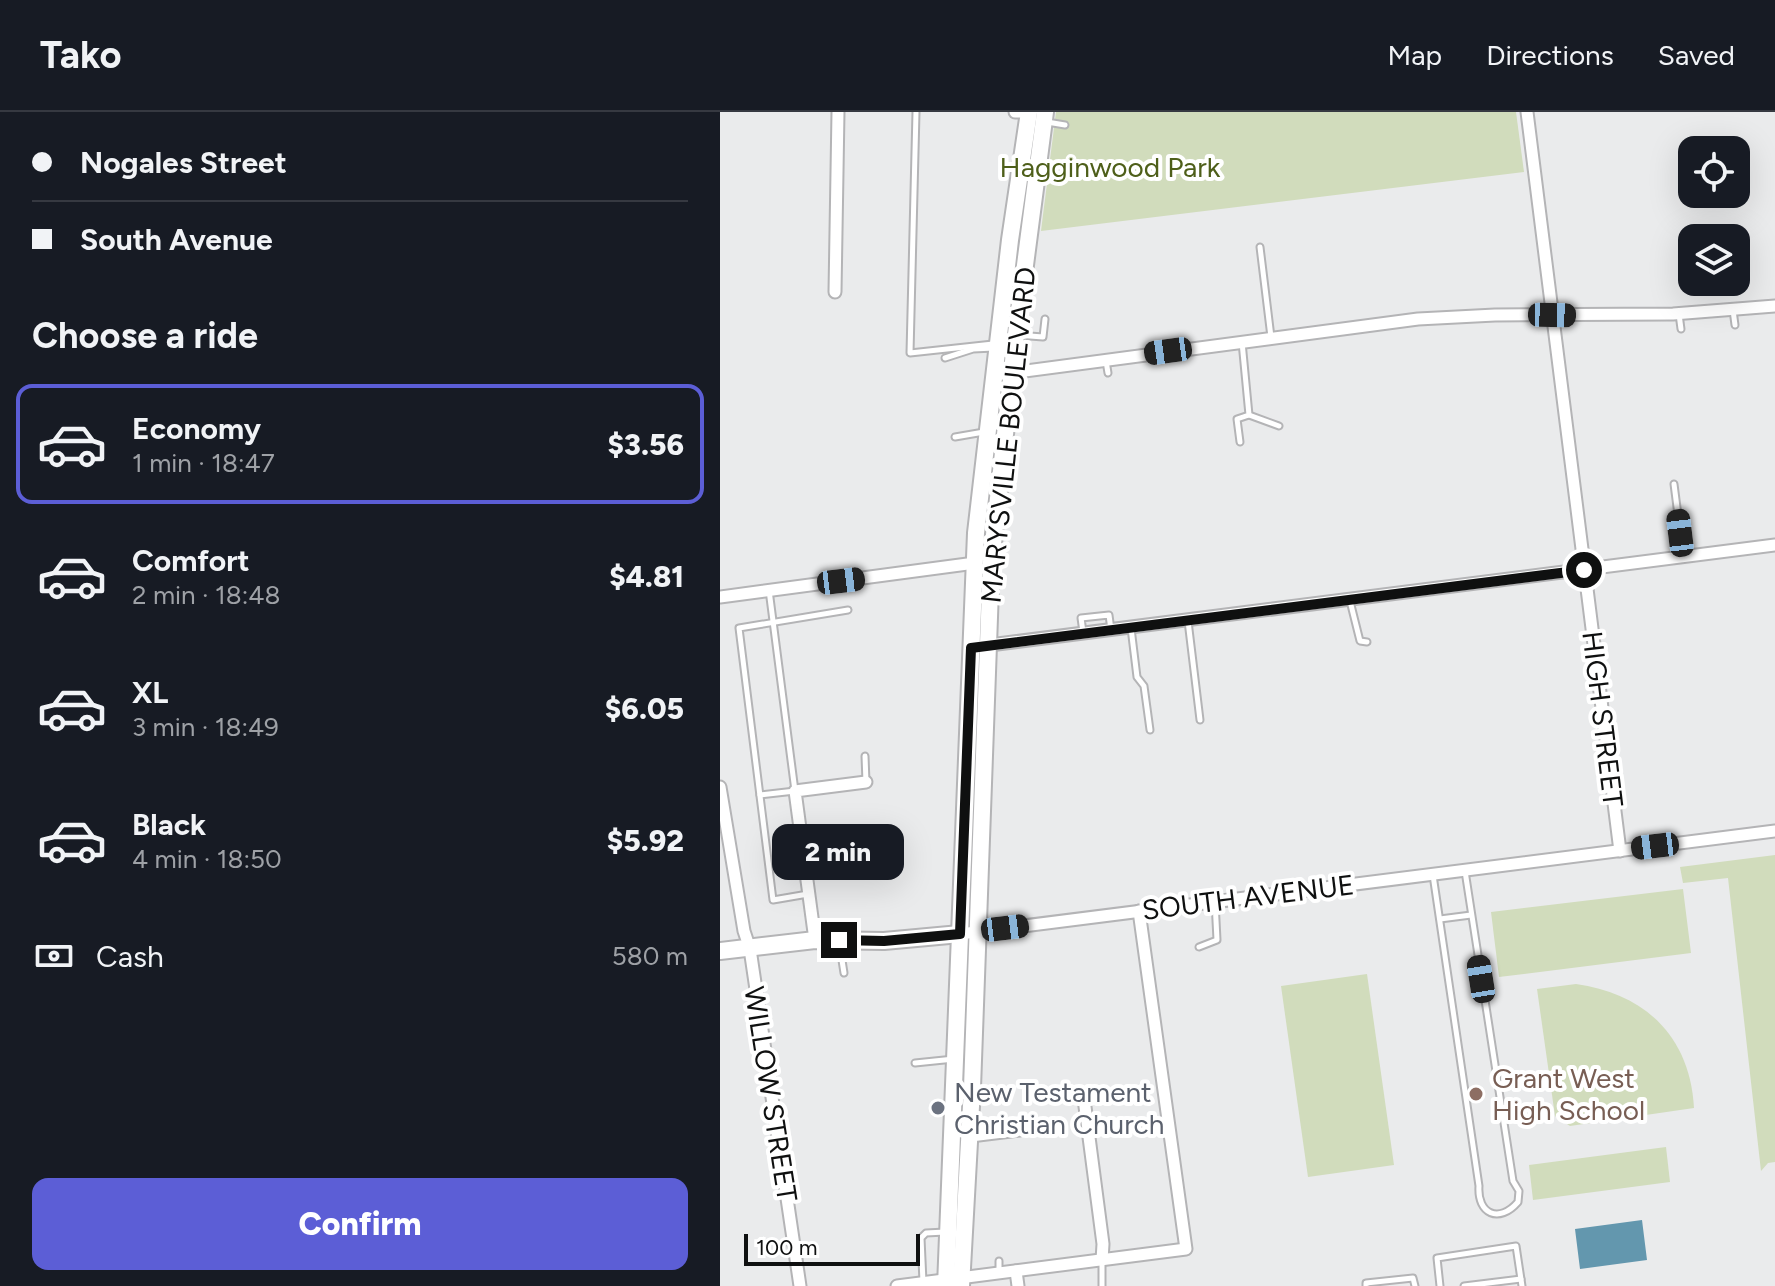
<!DOCTYPE html>
<html lang="en">
<head>
<meta charset="utf-8">
<style>
	body { margin:0; font-family:Figtree,sans-serif; background:#242831; color:#f1f3f6; height:100vh; display:flex; flex-direction:column; font-size:30px; white-space:nowrap }
	* { box-sizing:border-box; margin:0 }
	p { font-size:26px; color:#9ea1a6 }
	.icon { flex:none; width:44px; height:44px; fill:none; stroke:currentColor; stroke-width:2; stroke-linecap:round; stroke-linejoin:round }
	.map { position:relative; flex:1; overflow:hidden }
	.details { display:flex; flex-direction:column; background:#171b24; width:720px }
	.details>* { flex:none }
	.top-card { display:grid; align-content:center; height:176px; padding:0 32px; background:#171b24 }
	.controls { position:absolute; left:958px; top:24px; display:grid; gap:16px }
	.controls a { display:grid; place-items:center; width:72px; height:72px; border-radius:16px; background:#171b24; box-shadow:0 8px 32px #0002; font-size:40px }
	.scale { position:absolute; left:24px; bottom:20px; width:176px; box-sizing:border-box; padding-left:8px; border:4px solid #0f1010; border-top:0; font-size:22px; line-height:28px; white-space:nowrap; color:#0f1010; -webkit-text-stroke:6px #fff; paint-order:stroke }
	.end { position:absolute; width:36px; height:36px; margin:-18px; border:10px solid #0f1010; background:#fff; box-shadow:0 0 0 4px #fff }
	.from { border-radius:50% }
	.bubble { position:absolute; height:56px; border-radius:16px; background:#171b24; box-shadow:0 8px 32px #0002; font-size:26px; font-weight:800; line-height:56px; text-align:center }
	.car { position:absolute; width:24px; height:48px; margin:-24px -12px; border-radius:10px; box-shadow:0 0 6px 2px #0007; background:linear-gradient(#222 24%,#8ab4d8 0 40%,#222 0 76%,#8ab4d8 0 86%,#222 0) }
	.top-card b { display:flex; align-items:center; gap:28px; height:76px; font-size:30px }
	.top-card b+b { border-top:2px solid #363941 }
	.top-card i { width:20px; height:20px; background:#f1f3f6 }
	ul { padding:0; list-style:none }
	li { display:flex; align-items:center; gap:24px; height:120px; margin:0 16px 12px; padding:0 16px; border:4px solid transparent; border-radius:16px }
	li div { flex:1 }
	li b { display:block; font-size:30px }
	li em { font-style:normal; font-weight:800 }
	li.active { border-color:#5c5ed6 }
	li>.icon { width:72px; height:72px; stroke-width:1.5 }
	h2 { padding:0 32px; font-size:36px; line-height:96px }
	.pay { display:flex; align-items:center; gap:20px; height:88px; padding:0 32px; font-size:30px }
	.pay p { margin-inline-start:auto }
	.action { display:flex; gap:16px; margin-top:auto; padding:16px 32px }
	.action a { flex:1; height:92px; border-radius:16px; background:#5c5ed6; color:#fff; font-size:32px; font-weight:800; line-height:92px; text-align:center }
	header { display:flex; align-items:center; gap:48px; box-sizing:border-box; height:112px; padding:0 40px; background:#171b24; border-bottom:2px solid #363941 }
	header strong { font-size:38px }
	nav { display:flex; gap:44px; margin-inline-start:auto; font-size:28px }
	main { display:flex; flex:1; min-height:0 }
	.map>svg:first-child { display:block }
	.green { fill:#d1dcbc }
	.water { fill:#6397ae }
	.lines { fill:none; stroke-linecap:round; stroke-linejoin:round }
	.lane-casing { stroke:#b4b4b6; stroke-width:9 }
	.street-casing { stroke:#b4b4b6; stroke-width:15 }
	.secondary-casing { stroke:#b4b4b6; stroke-width:20 }
	.lane { stroke:#fff; stroke-width:5 }
	.street { stroke:#fff; stroke-width:11 }
	.secondary { stroke:#fff; stroke-width:16 }
	.route { stroke:#0f1010; stroke-width:10 }
	.education-dot { fill:#8d6e63; stroke:#fff; stroke-width:3 }
	.worship-dot { fill:#6b7280; stroke:#fff; stroke-width:3 }
	.labels { text-anchor:middle; dominant-baseline:central; stroke-width:8; stroke-linejoin:round; paint-order:stroke }
	.park-label { font-size:28px; fill:#4e5f1a; stroke:#fff }
	.street-label { font-size:28px; fill:#0f1010; stroke:#fff }
	.education-label { font-size:28px; fill:#785e54; stroke:#fff; text-anchor:start }
	.worship-label { font-size:28px; fill:#5b616d; stroke:#fff; text-anchor:start }
</style>
</head>
<body>
<header>
<strong>Tako</strong>
<nav><a>Map</a><a>Directions</a><a>Saved</a></nav>
</header>
<main>
<section class="details">
<div class="top-card">
<b><i class="from"></i>Nogales Street</b>
<b><i></i>South Avenue</b>
</div>
<h2>Choose a ride</h2>
<ul>
<li class="active"><svg class="icon" aria-label="car" viewBox="0 0 24 24"><path d="M5 17H2v-5l4-1 3-4h7l3 4 3 1v5h-3M9 17h6M6 11h13"/><circle cx="7" cy="17" r="2"/><circle cx="17" cy="17" r="2"/></svg><div><b>Economy</b><p>1 min · 18:47</p></div><em>$3.56</em></li>
<li><svg class="icon" aria-label="car" viewBox="0 0 24 24"><path d="M5 17H2v-5l4-1 3-4h7l3 4 3 1v5h-3M9 17h6M6 11h13"/><circle cx="7" cy="17" r="2"/><circle cx="17" cy="17" r="2"/></svg><div><b>Comfort</b><p>2 min · 18:48</p></div><em>$4.81</em></li>
<li><svg class="icon" aria-label="car" viewBox="0 0 24 24"><path d="M5 17H2v-5l4-1 3-4h7l3 4 3 1v5h-3M9 17h6M6 11h13"/><circle cx="7" cy="17" r="2"/><circle cx="17" cy="17" r="2"/></svg><div><b>XL</b><p>3 min · 18:49</p></div><em>$6.05</em></li>
<li><svg class="icon" aria-label="car" viewBox="0 0 24 24"><path d="M5 17H2v-5l4-1 3-4h7l3 4 3 1v5h-3M9 17h6M6 11h13"/><circle cx="7" cy="17" r="2"/><circle cx="17" cy="17" r="2"/></svg><div><b>Black</b><p>4 min · 18:50</p></div><em>$5.92</em></li>
</ul>
<div class="pay"><svg class="icon" aria-label="cash" viewBox="0 0 24 24"><path d="M3 7h18v10H3z"/><circle cx="12" cy="12" r="2"/></svg>Cash<p>580 m</p></div>
<div class="action"><a>Confirm</a></div>
</section>
<div class="map">
<svg width="1055" height="1174" viewBox="0 0 1055 1174">
	<rect width="100%" height="100%" fill="#eaebec"/>
	<g class="green">
		<polygon points="336,0 796,0 804,60 321,119"/>
		<polygon points="1055,743 1055,1050 1048,1051 1041,1059 1008,766 963,771 960,755"/>
		<polygon points="963,777 971,841 779,865 771,800"/>
		<polygon points="647,862 674,1053 588,1065 561,874"/>
		<path d="M856,872c70,10 114,53 118,124l-124,18 -15,-10 -18,-127z"/>
		<polygon points="946,1035 950,1070 813,1088 809,1053"/>
	</g>
	<polygon class="water" points="922,1108 927,1148 860,1157 855,1117"/>
	<g class="lines">
		<g class="lane-casing">
			<g id="lane">
				<polyline points="196,0 190,241 273,232"/>
				<polyline points="327,10 345,13"/>
				<polyline points="540,135 551,225"/>
				<polyline points="1013,198 1015,213"/>
				<polyline points="959,202 961,217"/>
				<polyline points="297,223 323,225 325,207"/>
				<polyline points="225,246 253,237 274,236"/>
				<polyline points="386,249 388,261"/>
				<polyline points="529,303 559,314"/>
				<polyline points="235,325 264,320"/>
				<polyline points="520,330 517,307 529,303 522,230"/>
				<polyline points="954,372 963,442"/>
				<polyline points="630,489 640,529 647,530"/>
				<polyline points="468,509 480,608"/>
				<polyline points="411,516 417,565 424,574 430,618"/>
				<polyline points="363,520 361,506 389,503 391,518"/>
				<polyline points="145,644 146,670"/>
				<polyline points="40,683 75,679 49,478"/>
				<path d="M713,763l46,311c-2,28 20,38 39,16l1,-11 -6,-10 -48,-310"/>
				<polyline points="88,782 53,788 19,516 128,498"/>
				<polyline points="720,807 751,803"/>
				<polyline points="119,829 124,861"/>
				<polyline points="479,835 497,828 495,789"/>
				<polyline points="195,951 234,947"/>
				<polyline points="251,1027 300,1021"/>
				<polyline points="382,1148 382,1174"/>
				<polyline points="279,1149 279,1160"/>
				<polyline points="203,1170 201,1126 206,1121 225,1120"/>
				<polyline points="646,1174 646,1171 693,1166 695,1174"/>
				<polyline points="720,1174 717,1146 796,1134 802,1174"/>
				<polyline points="744,1174 801,1167"/>
			</g>
		</g>
		<g class="street-casing">
			<g id="street">
				<polyline points="295,0 309,0"/>
				<polyline points="807,0 900,739"/>
				<polyline points="115,180 118,0"/>
				<polyline points="275,263 698,207 775,203 953,202 1055,194"/>
				<polyline points="0,485 255,451"/>
				<polyline points="262,534 1055,433"/>
				<polyline points="0,675 24,819 30,837 80,1174"/>
				<polyline points="240,822 1055,719"/>
				<polyline points="95,828 75,679 146,670"/>
				<polyline points="364,987 383,1132 382,1148"/>
				<polyline points="296,1159 298,1174"/>
				<polyline points="177,1174 466,1137 419,799"/>
			</g>
		</g>
		<g class="secondary-casing">
			<g id="secondary">
				<polyline points="0,839 95,828 164,829 240,822"/>
				<polyline points="226,1174 256,421 290,128 309,0"/>
				<polyline points="241,1174 252,976 271,450 296,222 325,0"/>
			</g>
		</g>
		<use href="#lane" class="lane"/>
		<use href="#street" class="street"/>
		<use href="#secondary" class="secondary"/>
	</g>
	<g class="lines">
		<polyline class="route" points="119,828 164,829 240,822 251,536 864,458"/>
	</g>
	<circle class="education-dot" cx="756" cy="982" r="8"/>
	<circle class="worship-dot" cx="218" cy="996" r="8"/>
	<g class="labels">
		<g class="park-label">
			<text x="390" y="55">Hagginwood Park</text>
		</g>
		<g class="street-label">
			<text transform="translate(288 323) rotate(-84)">MARYSVILLE BOULEVARD</text>
			<text transform="translate(883 607) rotate(83)">HIGH STREET</text>
			<text transform="translate(528 785) rotate(-7)">SOUTH AVENUE</text>
			<text transform="translate(51 982) rotate(81)">WILLOW STREET</text>
		</g>
		<g class="education-label">
			<text x="772" y="966">Grant West<tspan x="772" dy="32">High School</tspan></text>
		</g>
		<g class="worship-label">
			<text x="234" y="980">New Testament<tspan x="234" dy="32">Christian Church</tspan></text>
		</g>
	</g>
</svg>
<div class="controls">
<a><svg class="icon" aria-label="locate" viewBox="0 0 24 24"><circle cx="12" cy="12" r="6"/><path d="M12 2v4M12 18v4M2 12h4M18 12h4"/></svg></a>
<a><svg class="icon" aria-label="layers" viewBox="0 0 24 24"><path d="M12 4l9 5-9 5-9-5zM3 14l9 5 9-5"/></svg></a>
</div>
<div class="scale">100 m</div>
<i class="end from" style="left:864px;top:458px"></i>
<i class="end" style="left:119px;top:828px"></i>
<div class="bubble" style="left:52px;top:712px;width:132px">2 min</div>
<i class="car" style="left:832px;top:203px;rotate:91deg"></i>
<i class="car" style="left:448px;top:239px;rotate:262deg"></i>
<i class="car" style="left:960px;top:421px;rotate:353deg"></i>
<i class="car" style="left:121px;top:469px;rotate:83deg"></i>
<i class="car" style="left:935px;top:734px;rotate:263deg"></i>
<i class="car" style="left:285px;top:816px;rotate:83deg"></i>
<i class="car" style="left:761px;top:867px;rotate:351deg"></i>
</div>
</main>
</body>
</html>
